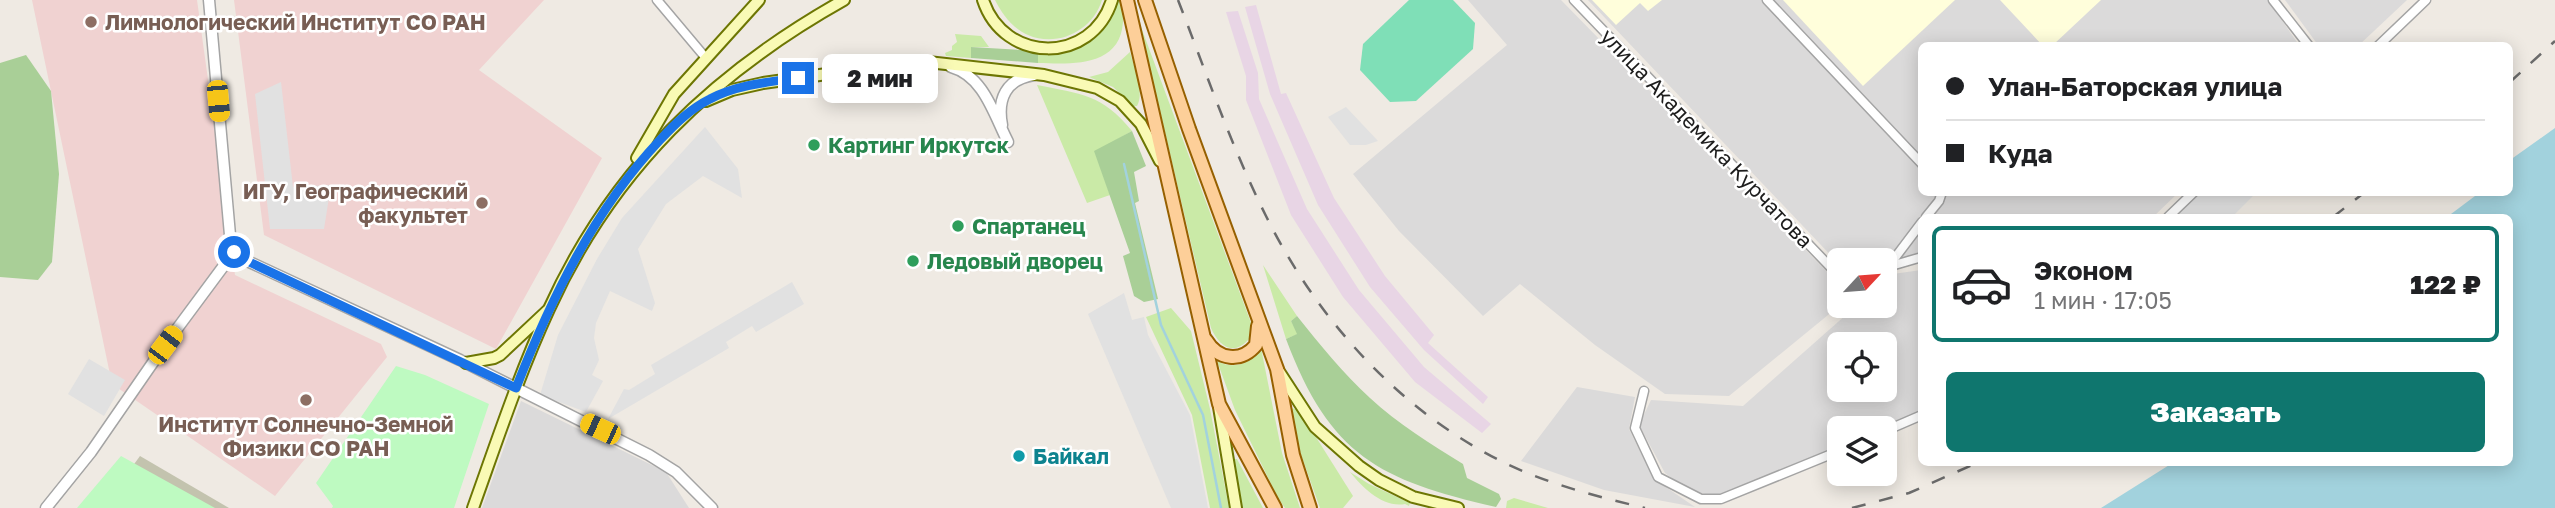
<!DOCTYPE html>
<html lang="ru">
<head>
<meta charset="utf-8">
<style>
	body { margin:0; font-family:"Golos Text",sans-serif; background:#f6f6f6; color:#202124; height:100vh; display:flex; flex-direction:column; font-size:26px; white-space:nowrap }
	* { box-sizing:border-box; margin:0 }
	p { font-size:23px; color:#757577 }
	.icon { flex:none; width:38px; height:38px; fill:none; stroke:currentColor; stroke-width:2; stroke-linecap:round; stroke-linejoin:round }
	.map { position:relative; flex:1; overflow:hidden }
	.side { position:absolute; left:1918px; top:214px; width:595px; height:252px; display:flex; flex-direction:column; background:#fff; border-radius:10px; box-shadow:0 4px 18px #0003 }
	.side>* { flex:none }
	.hud { position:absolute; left:1918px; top:42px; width:595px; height:154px; border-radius:10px; box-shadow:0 4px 18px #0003; display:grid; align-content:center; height:154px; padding:0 28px; background:#fff }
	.needle { width:46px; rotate:64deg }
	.tools { position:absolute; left:1827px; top:248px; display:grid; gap:14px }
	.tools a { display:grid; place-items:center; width:70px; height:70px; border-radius:10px; background:#fff; box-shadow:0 4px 18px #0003; font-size:35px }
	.end { position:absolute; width:32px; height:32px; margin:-16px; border:9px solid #1a73e8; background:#fff; box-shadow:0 0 0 4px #fff }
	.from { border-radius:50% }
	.bubble { position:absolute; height:49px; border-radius:10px; background:#fff; box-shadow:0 4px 18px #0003; font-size:23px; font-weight:800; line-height:49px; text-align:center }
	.car { position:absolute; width:21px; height:42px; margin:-21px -10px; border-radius:9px; box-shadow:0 0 5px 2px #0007; background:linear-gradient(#f5c518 24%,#345 0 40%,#f5c518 0 76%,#345 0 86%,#f5c518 0) }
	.hud b { display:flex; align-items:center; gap:24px; height:66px; font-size:26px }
	.hud b+b { border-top:2px solid #e0e0e0 }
	.hud i { width:18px; height:18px; background:#202124 }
	ul { padding:12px 0 0; list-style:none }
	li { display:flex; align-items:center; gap:21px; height:116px; margin:0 14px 10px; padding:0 14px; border:4px solid transparent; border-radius:10px }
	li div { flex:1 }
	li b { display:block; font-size:26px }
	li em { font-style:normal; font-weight:800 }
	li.active { border-color:#0f766e }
	li>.icon { width:63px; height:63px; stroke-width:1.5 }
	.button { display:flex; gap:14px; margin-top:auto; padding:14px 28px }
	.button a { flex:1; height:80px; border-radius:10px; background:#0f766e; color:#fff; font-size:28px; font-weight:800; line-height:80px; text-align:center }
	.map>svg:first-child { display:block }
	.residential { fill:#dbdada; fill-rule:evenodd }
	.commercial { fill:#f0d2d1 }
	.industrial { fill:#e8d5e5 }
	.education { fill:#fffedb }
	.construction { fill:#c3c3ae }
	.grass { fill:#caeaa7 }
	.forest { fill:#a9cf97 }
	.park { fill:#befac1 }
	.pitch { fill:#7fdfb7 }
	.parking { fill:#e1e1e1 }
	.water { fill:#a2d2dd }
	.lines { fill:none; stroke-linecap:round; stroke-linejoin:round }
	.stream { stroke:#a2d2dd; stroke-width:2.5 }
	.minor-casing { stroke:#a4a4a4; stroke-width:11 }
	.tertiary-casing { stroke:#a4a4a4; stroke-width:13 }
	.secondary-casing { stroke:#6d7603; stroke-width:14 }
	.primary-casing { stroke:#966000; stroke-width:16 }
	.minor { stroke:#fff; stroke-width:8 }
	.tertiary { stroke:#fff; stroke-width:10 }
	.secondary { stroke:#f9fab5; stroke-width:10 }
	.primary { stroke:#fdcf99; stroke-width:12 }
	.rail { stroke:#6b6b6b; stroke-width:2.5; stroke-dasharray:14 14; stroke-linecap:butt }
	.route { stroke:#1a73e8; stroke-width:9 }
	.education-dot { fill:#8d6e63; stroke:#fff; stroke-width:2.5 }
	.leisure-dot { fill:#2e9e5b; stroke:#fff; stroke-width:2.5 }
	.culture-dot { fill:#0f9aa8; stroke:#fff; stroke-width:2.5 }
	.labels { text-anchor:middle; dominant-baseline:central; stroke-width:5; stroke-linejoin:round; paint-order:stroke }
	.education-label { font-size:21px; font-weight:bold; fill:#785e54; stroke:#fff; text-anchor:start }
	.street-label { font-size:21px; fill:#1d1d1d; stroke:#fff }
	.leisure-label { font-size:21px; font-weight:bold; fill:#27864d; stroke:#fff; text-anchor:start }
	.culture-label { font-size:21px; font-weight:bold; fill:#0d838f; stroke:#fff; text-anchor:start }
</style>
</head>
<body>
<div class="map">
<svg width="2555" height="508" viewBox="0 0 2555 508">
	<rect width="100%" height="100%" fill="#efeae3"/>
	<g class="residential">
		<polygon points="1468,0 1561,0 1839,284 1839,306 1729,396 1665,394 1595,345 1520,284 1483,316 1399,231 1353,174 1507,45"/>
		<polygon points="1588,0 2268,0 2299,45 1922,46 1922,192 2178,193 2153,217 1922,217 1921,257 1887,259 1884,261 1839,261 1839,264"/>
		<polygon points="2285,0 2407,0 2358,46 2318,45"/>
		<path d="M1921,270v141l-40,18h-42v17l-120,51 -32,-7 -22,-17 -26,-48 12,-25 92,6 113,-100h29v-25l8,-7zM1839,345h46v45h-46z"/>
		<polygon points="1577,387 1635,397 1629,429 1654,479 1695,507 1604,490 1521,461"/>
		<polygon points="521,401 666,472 689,508 482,508"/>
	</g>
	<g class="commercial">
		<polygon points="32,0 197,0 235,275 381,344 387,357 275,496 112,384"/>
		<polygon points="234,0 544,0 479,70 602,158 496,349 264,235"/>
	</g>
	<g class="industrial">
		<polygon points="1256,5 1281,94 1286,93 1334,198 1385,276 1434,335 1428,343 1488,397 1483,404 1424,350 1370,287 1318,205 1270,94 1245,7"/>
		<polygon points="1238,11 1258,73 1259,99 1307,209 1359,290 1424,367 1491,424 1482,433 1415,382 1343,297 1291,215 1246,100 1246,76 1226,12"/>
	</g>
	<g class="education">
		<polygon points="1592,0 1662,0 1648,11 1640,3 1616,25"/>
		<polygon points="1783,0 1955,0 1863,86"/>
		<polygon points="2000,0 2101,0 2053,45 2043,46"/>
	</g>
	<polygon class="construction" points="140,456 229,508 102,508"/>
	<g class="grass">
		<path d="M995,0h107c-9,30 -44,48 -74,35 -16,-7 -26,-21 -33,-35z"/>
		<path d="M1117,0h3c1,7 4,15 3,22 -3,46 -53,42 -85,41v-12c48,-1 59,-7 79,-51z"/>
		<path d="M1131,0l120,323 -2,16c-16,18 -30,7 -38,-11l-59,-251z"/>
		<polygon points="955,34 981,36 989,47 971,47 971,58 946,56 945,53 952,50 952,46 957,42"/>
		<path d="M1130,52c4,15 15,42 7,54h-3l-21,-19 -24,-10 19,-5z"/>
		<path d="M1037,85c44,9 65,9 95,46l-37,21 15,43 -23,8z"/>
		<polygon points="1263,265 1297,316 1291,321 1298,334 1286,339"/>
		<polygon points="1171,308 1191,331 1210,409 1229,508 1210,508 1192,415 1146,317"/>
		<path d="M1261,348l21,105 18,55h-15l-7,-10 -43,-88 -18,-49c16,9 34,3 44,-13z"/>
		<polygon points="1291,408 1299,410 1353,496 1343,508 1320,508 1299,449"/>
		<polygon points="1233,459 1237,459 1263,508 1241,508"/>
		<path d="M1350,472l19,12 41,19 -1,3 -4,-2c-22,4 -42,-16 -55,-32z"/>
		<polygon points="1514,498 1548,508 1506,508 1507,501"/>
	</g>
	<g class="forest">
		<polygon points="971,47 1038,51 1038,63 971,58"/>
		<polygon points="26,55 51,91 59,174 52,262 38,280 0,277 0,63"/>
		<polygon points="1132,131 1146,166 1134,172 1139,201 1135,203 1158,299 1144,302 1134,296 1123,256 1130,253 1094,151"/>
		<path d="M1297,316c23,29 46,57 73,82 28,26 61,46 93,66l4,14 32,16 2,5 -5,8c-117,-27 -166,-51 -210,-168l11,-5 -6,-13z"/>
	</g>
	<g class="park">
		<polygon points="396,366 425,375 489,404 454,508 332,508 333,506 316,483"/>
		<polygon points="121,456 215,508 77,508"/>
	</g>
	<polygon class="pitch" points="1409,0 1453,0 1475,23 1473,49 1416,101 1390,102 1360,70 1363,44"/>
	<g class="parking">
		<polygon points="281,82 293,187 331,185 324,229 270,229 255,94"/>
		<polygon points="1346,107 1378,141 1366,145 1350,145 1328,117"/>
		<polygon points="705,127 738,169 742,198 703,176 666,204 638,249 655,303 652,311 610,291 596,323 594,338 599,360 592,375 603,381 586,412 540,395 558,335 597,259 622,218"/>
		<polygon points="2200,193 2201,192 2256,193 2232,217 2176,217"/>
		<polygon points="792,282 804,304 756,332 752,326 726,342 729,348 608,419 624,389 629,390 655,374 651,365"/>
		<polygon points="1124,293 1132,320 1144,317 1148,335 1190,415 1208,508 1171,508 1088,314"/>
		<polygon points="89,359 125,380 104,416 68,394"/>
	</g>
	<polygon class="water" points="2555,128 2555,508 2101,508 2174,462 2510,462 2510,217 2447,217 2479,193 2510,192 2510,160"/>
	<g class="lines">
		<polyline class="stream" points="1124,164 1161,325 1203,415 1221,508"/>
		<g class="minor-casing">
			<g id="minor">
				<polyline points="657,0 705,57"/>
				<polyline points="1574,0 1839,276"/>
				<polyline points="1767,0 1922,164"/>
				<polyline points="2273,0 2309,46"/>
				<polyline points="2378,46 2426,0"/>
				<polyline points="1926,217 1939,201 1942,192"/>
				<polyline points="2168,217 2194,192"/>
				<polyline points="1891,266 1922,257"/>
				<polyline points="1885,271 1922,222"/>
				<polyline points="1644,391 1635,428 1658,477 1701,499 1721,499 1839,451"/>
				<polyline points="1885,431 1922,415"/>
			</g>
		</g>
		<g class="tertiary-casing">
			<g id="tertiary">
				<polyline points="209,0 230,235 234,252 243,259 460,360 649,455 676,472 712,508"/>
				<path d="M951,67c33,9 43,48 57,75"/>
				<path d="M1002,125c-5,-26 4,-46 32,-50"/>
				<polyline points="46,508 91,452 165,345 234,252"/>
			</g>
		</g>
		<g class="secondary-casing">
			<g id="secondary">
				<path d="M983,0c21,64 109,65 129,0"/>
				<polyline points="706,101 732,90 763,83 919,61 1044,75 1097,88 1120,101 1141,124 1160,161"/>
				<polyline points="637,158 674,94 759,0"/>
				<polyline points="466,363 494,358 500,355 547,311"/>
				<polyline points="1278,370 1315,427 1359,466 1379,480 1413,497 1458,508"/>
				<polyline points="1219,407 1236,508"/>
				<path d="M473,508c24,-67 46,-134 76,-199 63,-139 163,-235 295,-309"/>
			</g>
		</g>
		<g class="primary-casing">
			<g id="primary">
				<polyline points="1127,0 1219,404 1275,508"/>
				<polyline points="1145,0 1189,129 1277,369 1293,455 1310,508"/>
				<path d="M1206,340c12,20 35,23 50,5l2,-19"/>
			</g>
		</g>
		<use href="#minor" class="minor"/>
		<use href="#tertiary" class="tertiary"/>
		<use href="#secondary" class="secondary"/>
		<use href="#primary" class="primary"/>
		<g class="rail">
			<path d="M1178,0c28,72 53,146 88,216 52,105 136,198 243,249 43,20 90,32 136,43"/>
			<polyline points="2510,82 2555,41"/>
			<polyline points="2333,217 2365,192"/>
			<polyline points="1852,508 1909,493 1979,462"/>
		</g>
	</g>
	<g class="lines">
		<path class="route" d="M234,252l9,7 273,129c35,-89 78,-178 144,-248 15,-16 30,-31 50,-41 26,-14 58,-17 88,-21"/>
	</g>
	<g class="education-dot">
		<circle cx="91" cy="22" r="7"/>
		<circle cx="482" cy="203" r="7"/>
		<circle cx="306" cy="400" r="7"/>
	</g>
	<g class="leisure-dot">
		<circle cx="814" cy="145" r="7"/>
		<circle cx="958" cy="226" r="7"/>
		<circle cx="913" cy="261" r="7"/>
	</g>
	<circle class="culture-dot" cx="1019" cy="456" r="7"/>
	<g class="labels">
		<g class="education-label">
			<text x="105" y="22">Лимнологический Институт СО РАН</text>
			<text x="468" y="191" text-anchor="end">ИГУ, Географический<tspan x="468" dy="24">факультет</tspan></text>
			<text x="306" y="424" text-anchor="middle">Институт Солнечно-Земной<tspan x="306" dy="24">Физики СО РАН</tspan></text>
		</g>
		<g class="street-label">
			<text transform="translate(1707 138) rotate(46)">улица Академика Курчатова</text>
		</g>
		<g class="leisure-label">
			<text x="828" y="145">Картинг Иркутск</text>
			<text x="972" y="226">Спартанец</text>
			<text x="927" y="261">Ледовый дворец</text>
		</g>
		<g class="culture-label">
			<text x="1033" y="456">Байкал</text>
		</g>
	</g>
</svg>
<div class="tools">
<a><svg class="needle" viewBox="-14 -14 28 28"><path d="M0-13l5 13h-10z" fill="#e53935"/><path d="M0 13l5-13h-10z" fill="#757577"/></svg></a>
<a><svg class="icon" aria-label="locate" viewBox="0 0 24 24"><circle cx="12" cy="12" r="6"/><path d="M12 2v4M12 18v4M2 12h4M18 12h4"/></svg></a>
<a><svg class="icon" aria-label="layers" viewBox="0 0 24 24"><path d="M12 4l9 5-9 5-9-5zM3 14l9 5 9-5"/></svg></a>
</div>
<i class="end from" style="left:234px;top:252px"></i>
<i class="end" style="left:798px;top:78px"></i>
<div class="bubble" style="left:822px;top:54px;width:116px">2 мин</div>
<i class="car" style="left:218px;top:101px;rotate:175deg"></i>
<i class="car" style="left:165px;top:345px;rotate:37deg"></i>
<i class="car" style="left:600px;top:429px;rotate:295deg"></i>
<div class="hud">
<b><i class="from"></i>Улан-Баторская улица</b>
<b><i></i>Куда</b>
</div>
<section class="side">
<ul>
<li class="active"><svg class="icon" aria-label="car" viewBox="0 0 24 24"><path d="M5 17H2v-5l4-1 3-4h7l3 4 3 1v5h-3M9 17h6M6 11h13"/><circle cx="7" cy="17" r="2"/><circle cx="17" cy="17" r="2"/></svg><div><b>Эконом</b><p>1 мин · 17:05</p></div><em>122 ₽</em></li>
</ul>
<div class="button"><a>Заказать</a></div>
</section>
</div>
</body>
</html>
